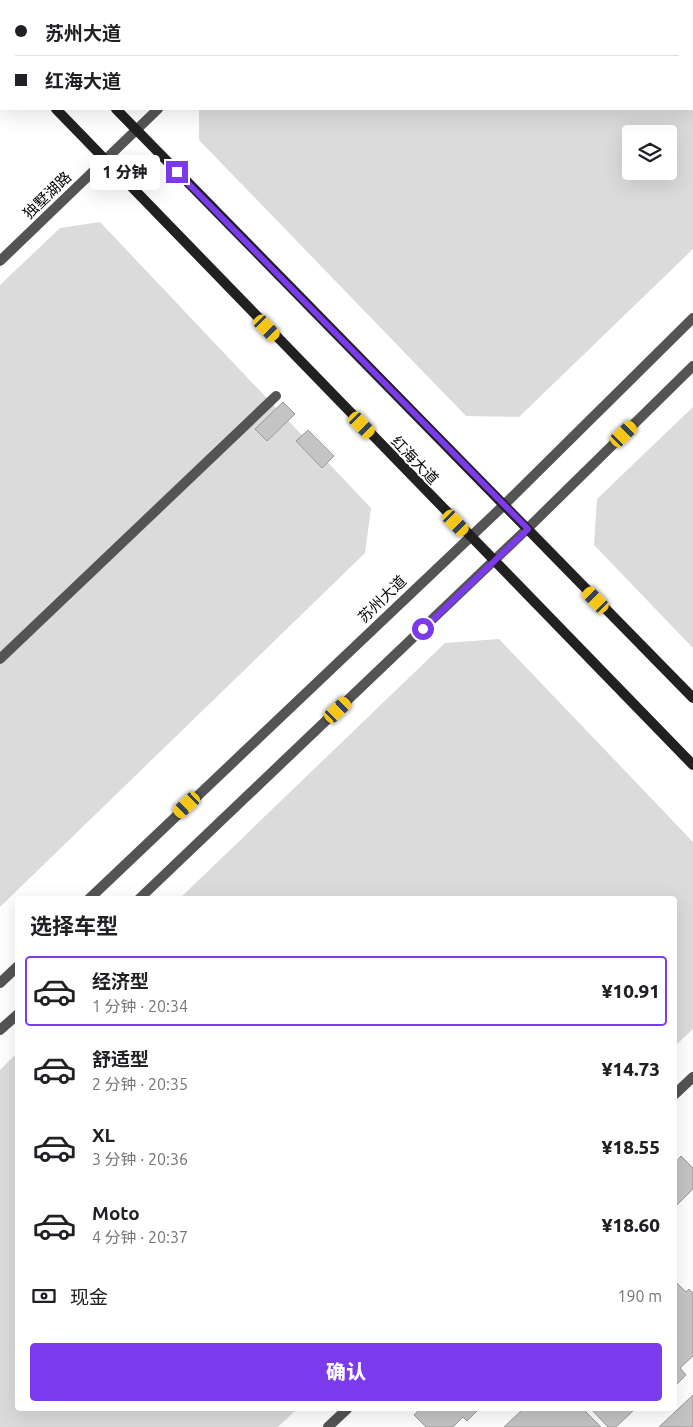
<!DOCTYPE html>
<html lang="zh">
<head>
<meta charset="utf-8">
<style>
	body { margin:0; font-family:Ubuntu,"Noto Sans SC",sans-serif; background:#f6f6f6; color:#202124; height:100vh; display:flex; flex-direction:column; font-size:19px; white-space:nowrap }
	* { box-sizing:border-box; margin:0 }
	p { font-size:16px; color:#757577 }
	.icon { flex:none; width:28px; height:28px; fill:none; stroke:currentColor; stroke-width:2; stroke-linecap:round; stroke-linejoin:round }
	.map { position:relative; flex:1; overflow:hidden }
	.sheet { position:absolute; left:15px; top:896px; width:662px; height:515px; display:flex; flex-direction:column; background:#fff; border-radius:5px; box-shadow:0 5px 20px #0002 }
	.sheet>* { flex:none }
	.top-card { position:absolute; left:0px; top:0px; width:694px; height:110px; box-shadow:0 5px 20px #0002; display:grid; align-content:center; height:110px; padding:0 15px; background:#fff }
	.controls { position:absolute; left:622px; top:125px; display:grid; gap:10px }
	.controls a { display:grid; place-items:center; width:55px; height:55px; border-radius:5px; background:#fff; box-shadow:0 5px 20px #0002; font-size:25px }
	.end { position:absolute; width:22px; height:22px; margin:-11px; border:6px solid #7c3aed; background:#fff; box-shadow:0 0 0 2px #fff }
	.from { border-radius:50% }
	.bubble { position:absolute; height:35px; border-radius:5px; background:#fff; box-shadow:0 5px 20px #0002; font-size:16px; font-weight:800; line-height:35px; text-align:center }
	.car { position:absolute; width:15px; height:30px; margin:-15px -8px; border-radius:6px; box-shadow:0 0 4px 1px #0007; background:linear-gradient(#f5c518 24%,#345 0 40%,#f5c518 0 76%,#345 0 86%,#f5c518 0) }
	.top-card b { display:flex; align-items:center; gap:18px; height:48px; font-size:19px }
	.top-card b+b { border-top:1px solid #e0e0e0 }
	.top-card i { width:12px; height:12px; background:#202124 }
	ul { padding:0; list-style:none }
	li { display:flex; align-items:center; gap:15px; height:70px; margin:0 10px 8px; padding:0 5px; border:2px solid transparent; border-radius:5px }
	li div { flex:1 }
	li b { display:block; font-size:19px }
	li em { font-style:normal; font-weight:800 }
	li.on { border-color:#7c3aed }
	li>.icon { width:45px; height:45px; stroke-width:1.5 }
	h2 { padding:0 15px; font-size:22px; line-height:60px }
	.pay { display:flex; align-items:center; gap:12px; height:55px; padding:0 15px; font-size:19px }
	.pay p { margin-inline-start:auto }
	.primary-button { display:flex; gap:10px; margin-top:auto; padding:10px 15px }
	.primary-button a { flex:1; height:58px; border-radius:5px; background:#7c3aed; color:#fff; font-size:20px; font-weight:800; line-height:58px; text-align:center }
	.map>svg:first-child { display:block }
	.green { fill:#dbdbdb; fill-rule:evenodd }
	.building { fill:#c4c4c4; stroke:#989898 }
	.lines { fill:none; stroke-linecap:round; stroke-linejoin:round }
	.service { stroke:#545454; stroke-width:10 }
	.tertiary { stroke:#545454; stroke-width:10 }
	.secondary { stroke:#212121; stroke-width:10 }
	.route { stroke:#7c3aed; stroke-width:6 }
	.labels { text-anchor:middle; dominant-baseline:central; stroke-width:4; stroke-linejoin:round; paint-order:stroke }
	.street-label { font-size:15px; fill:#000; stroke:#fff }
</style>
</head>
<body>
<div class="map">
<svg width="693" height="1427" viewBox="0 0 693 1427">
	<rect width="100%" height="100%" fill="#fff"/>
	<g class="green">
		<path d="M304,0h389v249l-174,168 -53,-1 -267,-276v-31h493v-108h-389zM631,134h38v37h-38z"/>
		<polygon points="100,222 371,508 365,553 0,907 0,285 60,228"/>
		<polygon points="693,407 693,648 594,545 597,499"/>
		<polygon points="499,639 693,842 693,1029 675,1046 675,899 179,899 445,643"/>
		<polygon points="17,1053 18,1409 297,1409 278,1427 0,1427 0,1070"/>
	</g>
	<g class="building">
		<polygon points="133,0 182,0 131,1"/>
		<polygon points="283,402 295,414 267,441 255,429"/>
		<polygon points="308,430 334,456 322,468 296,441"/>
		<polygon points="681,1156 693,1168 693,1189 675,1207 675,1163"/>
		<polygon points="675,1281 686,1292 689,1289 693,1293 693,1356 680,1368 686,1375 675,1386"/>
		<polygon points="693,1395 693,1427 659,1427"/>
		<polygon points="420,1409 479,1409 467,1421 463,1417 453,1427 426,1427 414,1415"/>
		<polygon points="523,1409 583,1409 601,1427 504,1427"/>
		<polygon points="591,1409 635,1409 616,1427 608,1427"/>
	</g>
	<g class="lines">
		<polyline class="service" points="0,659 276,396"/>
		<g class="tertiary">
			<polyline points="270,1 272,0"/>
			<polyline points="0,261 158,109"/>
			<polyline points="89,899 503,506 693,318"/>
			<polyline points="139,899 527,529 693,366"/>
			<polyline points="0,983 18,966"/>
			<polyline points="0,1030 18,1014"/>
			<polyline points="675,1094 693,1077"/>
			<polyline points="328,1427 347,1409"/>
		</g>
		<g class="secondary">
			<polyline points="11,0 12,1"/>
			<polyline points="0,52 1,53"/>
			<polyline points="56,109 693,765"/>
			<polyline points="116,109 693,698"/>
		</g>
	</g>
	<g class="lines">
		<polyline class="route" points="177,172 528,529 423,629"/>
	</g>
	<g class="labels">
		<g class="street-label">
			<text transform="translate(47 195) rotate(-44)">独墅湖路</text>
			<text transform="translate(415 460) rotate(46)">红海大道</text>
			<text transform="translate(382 599) rotate(-44)">苏州大道</text>
		</g>
	</g>
</svg>
<div class="controls">
<a><svg class="icon" aria-label="layers" viewBox="0 0 24 24"><path d="M12 4l9 5-9 5-9-5zM3 14l9 5 9-5"/></svg></a>
</div>
<i class="end from" style="left:423px;top:629px"></i>
<i class="end" style="left:177px;top:172px"></i>
<div class="bubble" style="left:90px;top:155px;width:70px">1 分钟</div>
<i class="car" style="left:267px;top:328px;rotate:136deg"></i>
<i class="car" style="left:362px;top:425px;rotate:136deg"></i>
<i class="car" style="left:624px;top:434px;rotate:46deg"></i>
<i class="car" style="left:456px;top:523px;rotate:136deg"></i>
<i class="car" style="left:596px;top:600px;rotate:316deg"></i>
<i class="car" style="left:338px;top:710px;rotate:47deg"></i>
<i class="car" style="left:187px;top:805px;rotate:227deg"></i>
<div class="top-card">
<b><i class="from"></i>苏州大道</b>
<b><i></i>红海大道</b>
</div>
<section class="sheet">
<h2>选择车型</h2>
<ul>
<li class="on"><svg class="icon" aria-label="car" viewBox="0 0 24 24"><path d="M5 17H2v-5l4-1 3-4h7l3 4 3 1v5h-3M9 17h6M6 11h13"/><circle cx="7" cy="17" r="2"/><circle cx="17" cy="17" r="2"/></svg><div><b>经济型</b><p>1 分钟 · 20:34</p></div><em>¥10.91</em></li>
<li><svg class="icon" aria-label="car" viewBox="0 0 24 24"><path d="M5 17H2v-5l4-1 3-4h7l3 4 3 1v5h-3M9 17h6M6 11h13"/><circle cx="7" cy="17" r="2"/><circle cx="17" cy="17" r="2"/></svg><div><b>舒适型</b><p>2 分钟 · 20:35</p></div><em>¥14.73</em></li>
<li><svg class="icon" aria-label="car" viewBox="0 0 24 24"><path d="M5 17H2v-5l4-1 3-4h7l3 4 3 1v5h-3M9 17h6M6 11h13"/><circle cx="7" cy="17" r="2"/><circle cx="17" cy="17" r="2"/></svg><div><b>XL</b><p>3 分钟 · 20:36</p></div><em>¥18.55</em></li>
<li><svg class="icon" aria-label="car" viewBox="0 0 24 24"><path d="M5 17H2v-5l4-1 3-4h7l3 4 3 1v5h-3M9 17h6M6 11h13"/><circle cx="7" cy="17" r="2"/><circle cx="17" cy="17" r="2"/></svg><div><b>Moto</b><p>4 分钟 · 20:37</p></div><em>¥18.60</em></li>
</ul>
<div class="pay"><svg class="icon" aria-label="cash" viewBox="0 0 24 24"><path d="M3 7h18v10H3z"/><circle cx="12" cy="12" r="2"/></svg>现金<p>190 m</p></div>
<div class="primary-button"><a>确认</a></div>
</section>
</div>
</body>
</html>
